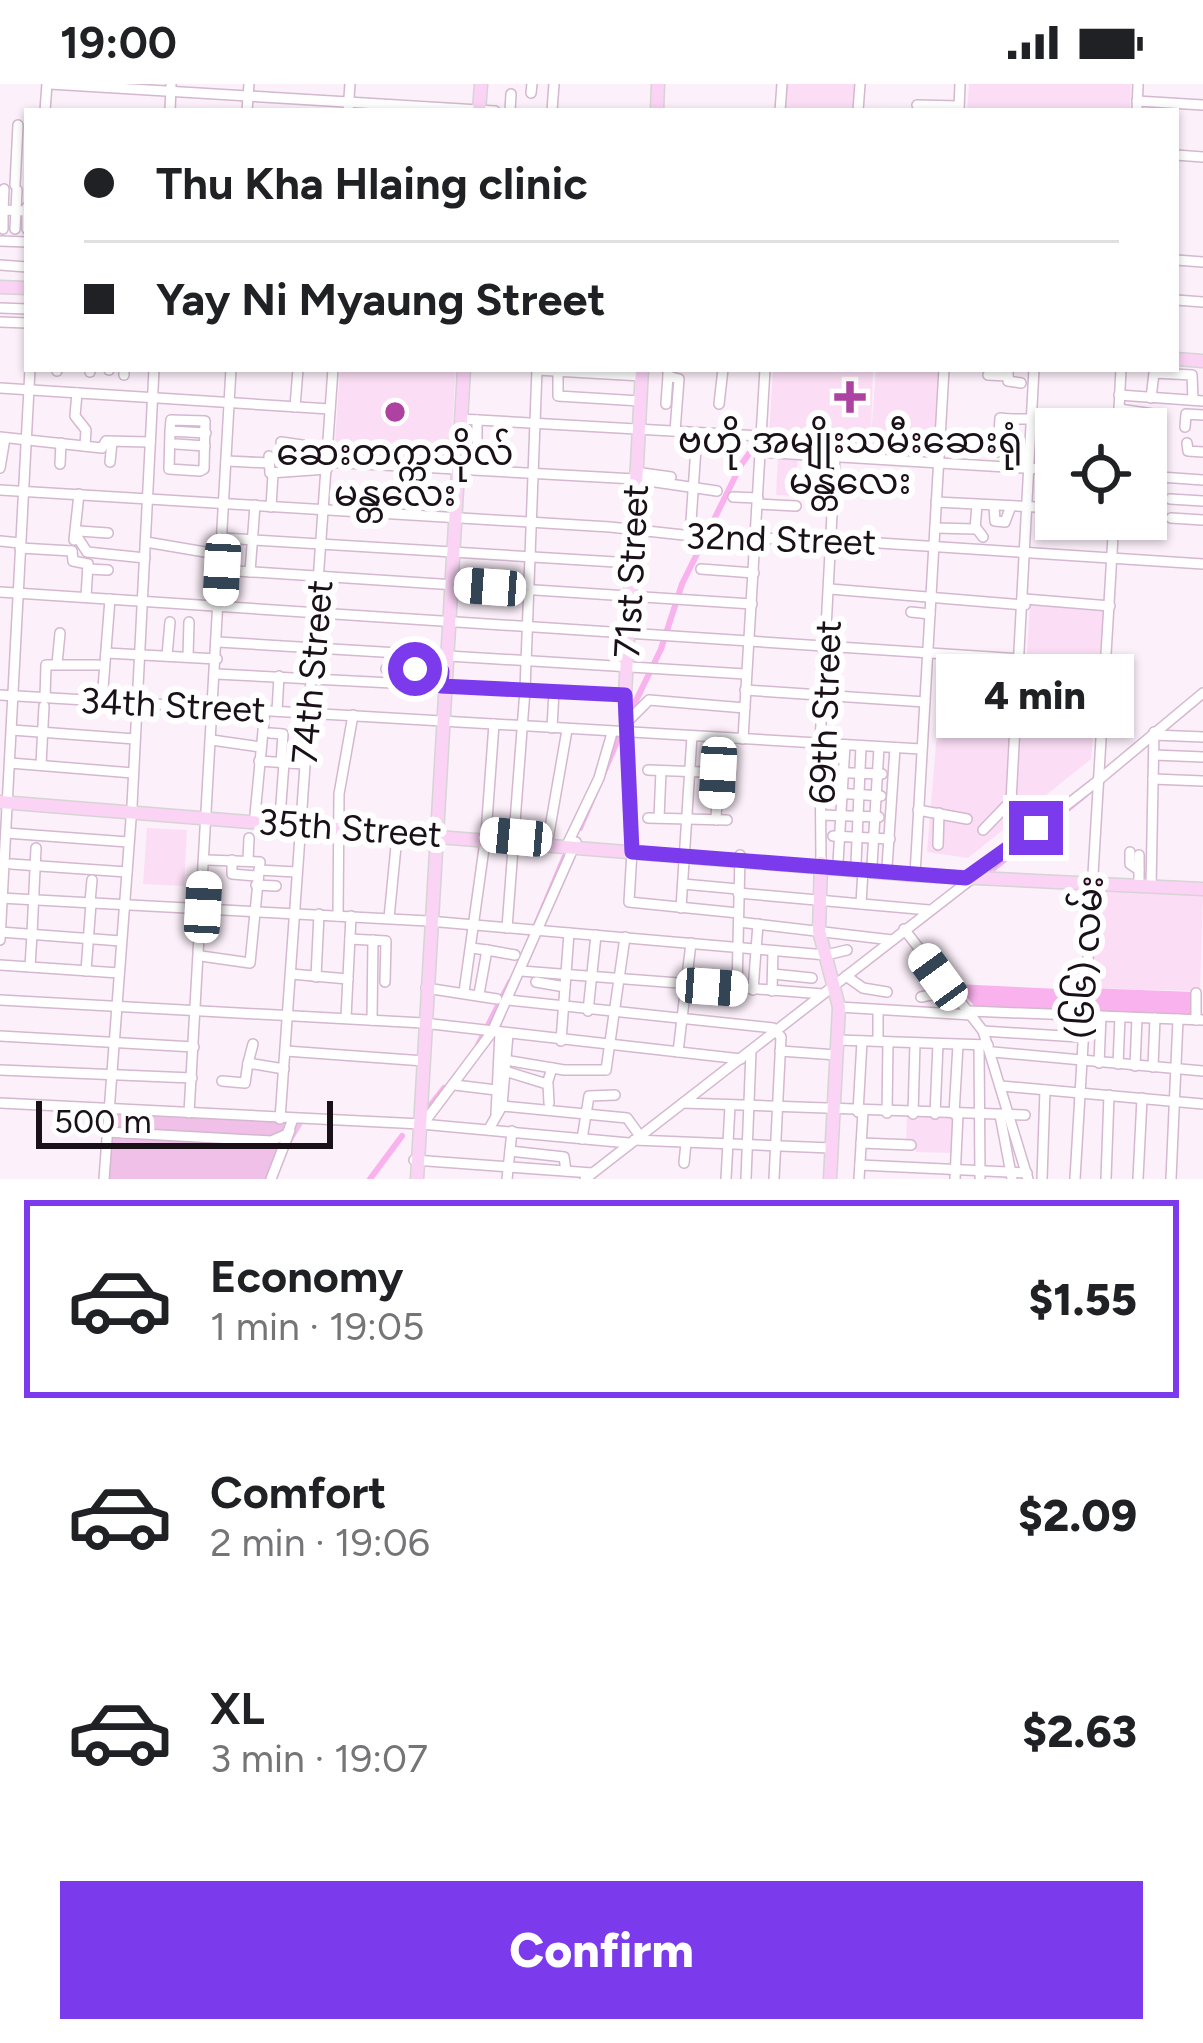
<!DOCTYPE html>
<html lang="en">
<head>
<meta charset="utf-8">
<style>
	body { margin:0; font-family:Figtree,"Noto Sans Myanmar",sans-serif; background:#f6f6f6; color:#202124; height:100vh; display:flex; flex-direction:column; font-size:45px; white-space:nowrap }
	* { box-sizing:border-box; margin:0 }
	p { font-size:39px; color:#757577 }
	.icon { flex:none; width:66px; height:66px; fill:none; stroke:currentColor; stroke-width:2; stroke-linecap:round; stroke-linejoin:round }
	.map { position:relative; height:1095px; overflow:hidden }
	.side { display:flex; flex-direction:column; background:#fff; flex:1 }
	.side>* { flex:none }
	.guide { position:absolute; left:24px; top:24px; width:1155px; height:264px; border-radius:0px; box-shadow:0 3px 9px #0004; display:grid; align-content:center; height:264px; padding:0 60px; background:#fff }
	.tools { position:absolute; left:1035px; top:324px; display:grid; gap:24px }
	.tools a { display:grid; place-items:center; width:132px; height:132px; border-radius:0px; background:#fff; box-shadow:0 3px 9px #0004; font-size:60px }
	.scale { position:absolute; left:36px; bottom:30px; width:297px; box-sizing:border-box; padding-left:12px; border:6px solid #191018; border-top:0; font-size:33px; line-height:42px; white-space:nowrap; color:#191018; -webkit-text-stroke:9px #fff; paint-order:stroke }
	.end { position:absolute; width:54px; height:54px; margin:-27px; border:15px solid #7c3aed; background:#fff; box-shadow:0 0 0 6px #fff }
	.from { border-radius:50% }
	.bubble { position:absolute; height:84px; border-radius:0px; background:#fff; box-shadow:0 3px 9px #0004; font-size:39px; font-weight:800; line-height:84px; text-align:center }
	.car { position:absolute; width:36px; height:72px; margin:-36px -18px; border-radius:15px; box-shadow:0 0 9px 3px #0007; background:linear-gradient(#fff 24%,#345 0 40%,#fff 0 76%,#345 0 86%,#fff 0) }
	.guide b { display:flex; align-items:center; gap:42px; height:114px; font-size:45px }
	.guide b+b { border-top:3px solid #e0e0e0 }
	.guide i { width:30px; height:30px; background:#202124 }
	ul { padding:21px 0 0; list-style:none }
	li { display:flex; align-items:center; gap:36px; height:198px; margin:0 24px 18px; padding:0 36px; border:6px solid transparent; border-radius:0px }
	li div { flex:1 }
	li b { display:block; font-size:45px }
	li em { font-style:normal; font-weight:800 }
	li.current { border-color:#7c3aed }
	li>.icon { width:108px; height:108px; stroke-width:1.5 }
	.cta { display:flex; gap:24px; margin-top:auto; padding:24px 60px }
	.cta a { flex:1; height:138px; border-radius:0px; background:#7c3aed; color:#fff; font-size:48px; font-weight:800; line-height:138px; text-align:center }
	.status { display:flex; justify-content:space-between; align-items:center; height:84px; padding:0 60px; background:#fff; direction:ltr }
	.status svg { height:33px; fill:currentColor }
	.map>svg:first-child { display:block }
	.built { fill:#fbdef5 }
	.green { fill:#f1c0e8 }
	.water { fill:#f9b2ed }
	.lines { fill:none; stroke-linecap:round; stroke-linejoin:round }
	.stream { stroke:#f9b2ed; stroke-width:3 }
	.canal { stroke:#f9b2ed; stroke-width:6 }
	.minor-casing { stroke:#d4b8cf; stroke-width:12 }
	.major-casing { stroke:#d6d4d5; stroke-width:15 }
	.minor { stroke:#fff; stroke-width:9 }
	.major { stroke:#fbd3f5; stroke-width:12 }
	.route { stroke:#7c3aed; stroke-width:15 }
	.poi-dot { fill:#ae42a1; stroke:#fff; stroke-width:4.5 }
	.labels { text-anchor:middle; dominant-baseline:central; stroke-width:12; stroke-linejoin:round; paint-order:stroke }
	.poi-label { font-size:36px; fill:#191018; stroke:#fff }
	.street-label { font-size:36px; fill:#191018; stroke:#fff }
</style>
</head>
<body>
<div class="status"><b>19:00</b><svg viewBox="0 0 49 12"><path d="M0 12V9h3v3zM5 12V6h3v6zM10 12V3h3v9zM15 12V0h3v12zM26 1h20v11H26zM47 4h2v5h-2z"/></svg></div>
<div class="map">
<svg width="1203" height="1095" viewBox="0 0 1203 1095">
	<rect width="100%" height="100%" fill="#fcf0fa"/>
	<g class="built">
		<polygon points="787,0 856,0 855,27 786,27"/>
		<polygon points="969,0 1131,0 1130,27 967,27"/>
		<polygon points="340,285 456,285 450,378 334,371"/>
		<polygon points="773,285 873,285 871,353 876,285 940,285 935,371 769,351"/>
		<polygon points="1038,345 1056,346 1056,376 1037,375"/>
		<polygon points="778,373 798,374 795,412 776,411"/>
		<polygon points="1030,520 1104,526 1091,675 968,774 927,768 943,576 1026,582"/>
		<polygon points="147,744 187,746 184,802 143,800"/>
		<polygon points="1098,805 1203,811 1200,907 1086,904"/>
		<polygon points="907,1031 956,1034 953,1069 916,1068 916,1058 906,1056"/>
	</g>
	<polygon class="green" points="109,1024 305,1036 270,1095 105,1095"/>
	<g class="water">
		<polygon points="956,900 1081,906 1079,927 974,922"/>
		<polygon points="1086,904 1195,908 1194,932 1085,928"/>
	</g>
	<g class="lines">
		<polyline class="stream" points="994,786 1086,712"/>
		<g class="canal">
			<polyline points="630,629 661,565 682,500 741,381 753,364 759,365"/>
			<polyline points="580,744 622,646"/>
			<polyline points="533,848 565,772"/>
			<polyline points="478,961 510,898"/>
			<polyline points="429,1023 444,1004"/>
			<polyline points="370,1095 402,1052"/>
		</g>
		<g class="minor-casing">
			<g id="minor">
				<polyline points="50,0 495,27"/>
				<polyline points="531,9 532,0"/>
				<polyline points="1137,17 1203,21"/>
				<polyline points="917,21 959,22"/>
				<polyline points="959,25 960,0"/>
				<polyline points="45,27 47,0"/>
				<polyline points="170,27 171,0"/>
				<polyline points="247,27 249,0"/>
				<polyline points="348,27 350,0"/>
				<polyline points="510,27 511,10"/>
				<polyline points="552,27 554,0"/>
				<polyline points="780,27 782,0"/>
				<polyline points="858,27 860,0"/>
				<polyline points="1137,27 1138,0"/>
				<polyline points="1176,71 1203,73"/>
				<polyline points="15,101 18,41"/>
				<polyline points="4,105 3,126 27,127"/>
				<polyline points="3,145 3,126"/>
				<polyline points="15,145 17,106"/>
				<polyline points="27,145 27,123"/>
				<polyline points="0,157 27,158"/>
				<polyline points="1176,176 1203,178"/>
				<polyline points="0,181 27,183"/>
				<polyline points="1176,216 1203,218"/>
				<polyline points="0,224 27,225"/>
				<polyline points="0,238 27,239"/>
				<polyline points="668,285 668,292 679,295 675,347"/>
				<polyline points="1008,285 1008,297 1021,299"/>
				<polyline points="109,286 109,285"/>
				<polyline points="537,286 642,292"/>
				<polyline points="57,287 57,285"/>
				<polyline points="558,287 558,312 640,317"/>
				<polyline points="90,288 90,285"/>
				<polyline points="124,291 124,285"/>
				<polyline points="988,291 1008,292"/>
				<polyline points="0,304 330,325"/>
				<polyline points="77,309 75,332 86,346 85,362"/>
				<polyline points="1119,311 1203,317"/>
				<polyline points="1151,314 1154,289 1192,291 1193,316"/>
				<polyline points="666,320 668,292"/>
				<polyline points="719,320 723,285"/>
				<polyline points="295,323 298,285"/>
				<polyline points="1119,325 1153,330"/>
				<polyline points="460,335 760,352"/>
				<polyline points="1185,343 1186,330 1203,331"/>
				<polyline points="1118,345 1121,285"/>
				<polyline points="170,347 171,336 205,337 204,385 200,387 169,385 170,347 206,349"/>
				<polyline points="1010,351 999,350 1000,334 1010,335"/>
				<polyline points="0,353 102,364 106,357 150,358"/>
				<polyline points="940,357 982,357"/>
				<polyline points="281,358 302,361 303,386"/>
				<polyline points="477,358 477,336"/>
				<polyline points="1187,359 1188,367 1203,368"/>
				<polyline points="176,360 205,362"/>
				<polyline points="1146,364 1159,364"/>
				<polyline points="1009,367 1010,335 1032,335"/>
				<polyline points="760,368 1056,386"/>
				<polyline points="997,368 999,350"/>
				<polyline points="269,372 270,389 327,385"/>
				<polyline points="227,377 269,379"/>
				<polyline points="110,378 112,358"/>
				<polyline points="327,378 635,395 717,407"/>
				<polyline points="60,380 61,359"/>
				<polyline points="0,384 5,354"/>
				<polyline points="635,388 671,393"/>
				<polyline points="1146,392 1203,396"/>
				<polyline points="834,404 882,405"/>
				<polyline points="0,406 610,443 702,453 833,456 1203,480"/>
				<polyline points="733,413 758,414"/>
				<polyline points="1170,415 1203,417"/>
				<polyline points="936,418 1056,424"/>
				<polyline points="758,420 796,422"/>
				<polyline points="994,422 995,437 1005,438 1011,422"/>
				<polyline points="271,423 273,390"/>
				<polyline points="1171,434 1203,436"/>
				<polyline points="935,444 975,445 977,421"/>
				<polyline points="977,445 983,453"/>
				<polyline points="79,447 108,449"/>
				<polyline points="690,452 697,349"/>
				<polyline points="78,454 87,468 145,474"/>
				<polyline points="223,454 632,479"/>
				<polyline points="74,456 79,410"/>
				<polyline points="0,457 20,459"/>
				<polyline points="146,458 205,468"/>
				<polyline points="20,464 72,467"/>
				<polyline points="72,467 73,477 88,480 86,513"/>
				<polyline points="88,485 108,486"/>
				<polyline points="701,485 754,489"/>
				<polyline points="222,486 752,520"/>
				<polyline points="250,488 255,421"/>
				<polyline points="830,505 1025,521"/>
				<polyline points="0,508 1022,575"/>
				<polyline points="1025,515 1110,522"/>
				<polyline points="911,528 930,530"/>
				<polyline points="218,558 745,590"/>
				<polyline points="106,569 217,575"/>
				<polyline points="167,572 170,538"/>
				<polyline points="188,572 189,538"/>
				<polyline points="57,580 60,549"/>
				<polyline points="386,585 442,587"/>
				<polyline points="216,590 625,611"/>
				<polyline points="745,606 925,618"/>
				<polyline points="0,611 921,665"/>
				<polyline points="45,613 46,581 98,581"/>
				<polyline points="102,617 110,515"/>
				<polyline points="277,627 279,592"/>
				<polyline points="626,639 649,616 745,624"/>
				<polyline points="552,644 554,607"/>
				<polyline points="12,646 135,655"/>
				<polyline points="270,649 283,650 281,679"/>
				<polyline points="1154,651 1203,653"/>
				<polyline points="743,655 765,285"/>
				<polyline points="212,656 260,663"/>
				<polyline points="1154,671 1203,673"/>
				<polyline points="259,677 304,680"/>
				<polyline points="10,679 133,689"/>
				<polyline points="41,681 44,622"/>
				<polyline points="648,686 730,689"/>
				<polyline points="821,688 882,690"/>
				<polyline points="1153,695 1203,697"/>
				<polyline points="821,708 881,712"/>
				<polyline points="918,726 967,735"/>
				<polyline points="255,731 265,626"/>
				<polyline points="821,731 879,733"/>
				<polyline points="280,733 284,679"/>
				<polyline points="648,734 727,736"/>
				<polyline points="659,734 661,687"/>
				<polyline points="716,736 718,689"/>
				<polyline points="983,746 1011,717 1034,285"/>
				<polyline points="6,749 128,758"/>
				<polyline points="833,752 890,755"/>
				<polyline points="548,755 567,646"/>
				<polyline points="567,761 599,694 612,649"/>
				<polyline points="938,761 939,729"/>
				<polyline points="632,767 629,818 738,829"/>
				<polyline points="1130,768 1130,780 1139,786"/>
				<polyline points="232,776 232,790 256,792"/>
				<polyline points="248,776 249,754"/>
				<polyline points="821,778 820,659 835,373"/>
				<polyline points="838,779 845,661"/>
				<polyline points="11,780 127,788"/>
				<polyline points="856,780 861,662"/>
				<polyline points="872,782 879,663"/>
				<polyline points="887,783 895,664"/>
				<polyline points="259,786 296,788"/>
				<polyline points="915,791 944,285"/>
				<polyline points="1139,796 1139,771"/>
				<polyline points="683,800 738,805"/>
				<polyline points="256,801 276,802"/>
				<polyline points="1151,803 1154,648"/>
				<polyline points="738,809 929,826"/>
				<polyline points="0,814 428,837 826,871 847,866"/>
				<polyline points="90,818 92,796"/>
				<polyline points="861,820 863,786"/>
				<polyline points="681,824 692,652"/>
				<polyline points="338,832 339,710 353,631"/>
				<polyline points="389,834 398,742"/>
				<polyline points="739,838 892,856"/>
				<polyline points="507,844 525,606 537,285"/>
				<polyline points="904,845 983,947 1028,1095"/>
				<polyline points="0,848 121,857"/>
				<polyline points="32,850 36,764"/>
				<polyline points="350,855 386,857 385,898"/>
				<polyline points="0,856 30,285"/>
				<polyline points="471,864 487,866 479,910"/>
				<polyline points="487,866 515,871"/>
				<polyline points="201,872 250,879 260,778 206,776"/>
				<polyline points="0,881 119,889"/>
				<polyline points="30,883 32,850"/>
				<polyline points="86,887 91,819"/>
				<polyline points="521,887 823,910"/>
				<polyline points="291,890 348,895"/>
				<polyline points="773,890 812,894"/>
				<polyline points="846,892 863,904 887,908"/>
				<polyline points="316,893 319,830"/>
				<polyline points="536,898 565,903"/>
				<polyline points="426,904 497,915"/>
				<polyline points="737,905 740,771"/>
				<polyline points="753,906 758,840"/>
				<polyline points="772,907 773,867"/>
				<polyline points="464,908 486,750 494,640"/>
				<polyline points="921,913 951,907"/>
				<polyline points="0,916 423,939 741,975"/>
				<polyline points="508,916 773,944 781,953 774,1095"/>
				<polyline points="839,923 972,931"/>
				<polyline points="588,927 596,851"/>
				<polyline points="969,927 1203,936"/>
				<polyline points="346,934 351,832"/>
				<polyline points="372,936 373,856"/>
				<polyline points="1196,936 1196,909"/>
				<polyline points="983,947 1079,953"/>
				<polyline points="0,952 194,963"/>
				<polyline points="837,956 988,961"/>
				<polyline points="561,957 569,849"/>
				<polyline points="878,957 878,926"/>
				<polyline points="253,960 248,979 284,985"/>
				<polyline points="979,961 980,1093"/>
				<polyline points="286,967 424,977"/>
				<polyline points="780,967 837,971"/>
				<polyline points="678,968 691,859"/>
				<polyline points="993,968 1203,987"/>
				<polyline points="505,976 564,986 606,986 625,853"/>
				<polyline points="1099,979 1101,932"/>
				<polyline points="1118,980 1120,933"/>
				<polyline points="1135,982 1137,934"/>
				<polyline points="1153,983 1155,934"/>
				<polyline points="0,986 192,994"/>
				<polyline points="505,987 547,1000 552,984"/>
				<polyline points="222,997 245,999 248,979"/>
				<polyline points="548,1000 549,1019"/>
				<polyline points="455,1001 496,1006"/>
				<polyline points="1001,1002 1203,1020"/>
				<polyline points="0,1019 421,1040 629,1059"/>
				<polyline points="683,1019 1025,1031"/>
				<polyline points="502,1022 627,1034 640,1052"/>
				<polyline points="858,1028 862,957"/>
				<polyline points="189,1029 231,285"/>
				<polyline points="887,1029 888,958"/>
				<polyline points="496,1030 500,949"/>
				<polyline points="913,1030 915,959"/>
				<polyline points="935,1030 938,960"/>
				<polyline points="954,1030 958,961"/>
				<polyline points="1000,1031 1012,1095"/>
				<polyline points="280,1035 333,285"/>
				<polyline points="423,1040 492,948 576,758"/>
				<polyline points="489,1045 502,1022 508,950"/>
				<polyline points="107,1048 271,1057 287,1050 293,1035"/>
				<polyline points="582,1055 589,1012 615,1011"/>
				<polyline points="634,1056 831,1064"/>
				<polyline points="861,1059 911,1061"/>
				<polyline points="510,1067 564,1073 566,1087"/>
				<polyline points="414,1076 592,1089"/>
				<polyline points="684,1079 686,1059"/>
				<polyline points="860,1081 1027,1089"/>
				<polyline points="104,1095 132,722 154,285"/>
				<polyline points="271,1095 290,1046"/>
				<polyline points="507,1095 512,1047"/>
				<polyline points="585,1095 1095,699 1203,609"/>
				<polyline points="726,1095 730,1022"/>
				<polyline points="746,1095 751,967"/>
				<polyline points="859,1095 863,1028"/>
				<polyline points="955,1095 958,1030"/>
				<polyline points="1042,1095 1045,1006"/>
				<polyline points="1075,1095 1114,435"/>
				<polyline points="1106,1095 1109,1011"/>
				<polyline points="1138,1095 1142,1014"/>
				<polyline points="1171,1095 1178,935"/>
			</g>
		</g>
		<g class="major-casing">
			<g id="major">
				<polyline points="479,27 481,0"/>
				<polyline points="657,27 658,0"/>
				<polyline points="0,203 27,204"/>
				<polyline points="1176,275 1203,277"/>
				<polyline points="0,718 915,791 1203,805"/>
				<polyline points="632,762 625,611 642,285"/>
				<polyline points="821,779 819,847 839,923 830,1095"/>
				<polyline points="417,1095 464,285"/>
			</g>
		</g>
		<use href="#minor" class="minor"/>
		<use href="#major" class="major"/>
	</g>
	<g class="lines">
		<polyline class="route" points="415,585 442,587 441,602 625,611 632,768 966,794 1036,744"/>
	</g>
	<g class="poi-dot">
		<path d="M844 295h12v12h12v12h-12v12h-12v-12h-12v-12h12z"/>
		<circle cx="395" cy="328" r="12"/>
	</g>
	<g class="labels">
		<g class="poi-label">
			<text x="850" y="356">ဗဟို အမျိုးသမီးဆေးရုံ<tspan x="850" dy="41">မန္တလေး</tspan></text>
			<text x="395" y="368">ဆေးတက္ကသိုလ်<tspan x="395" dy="41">မန္တလေး</tspan></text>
		</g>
		<g class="street-label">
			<text transform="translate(781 455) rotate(2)">32nd Street</text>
			<text transform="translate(631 487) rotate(-87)">71st Street</text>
			<text transform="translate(312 588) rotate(-85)">74th Street</text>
			<text transform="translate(173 621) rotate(3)">34th Street</text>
			<text transform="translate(825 628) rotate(-88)">69th Street</text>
			<text transform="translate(350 744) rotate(4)">35th Street</text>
			<text transform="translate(1085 873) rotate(-86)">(၆၆) လမ်း</text>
		</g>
	</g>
</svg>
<div class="tools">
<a><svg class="icon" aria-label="locate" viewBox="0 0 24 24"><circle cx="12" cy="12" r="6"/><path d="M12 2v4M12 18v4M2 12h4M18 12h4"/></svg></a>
</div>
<div class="scale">500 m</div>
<i class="end from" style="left:415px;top:585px"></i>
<i class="end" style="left:1036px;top:744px"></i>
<div class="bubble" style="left:936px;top:570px;width:198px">4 min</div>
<i class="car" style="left:222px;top:486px;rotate:183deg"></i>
<i class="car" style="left:490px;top:503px;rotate:274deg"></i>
<i class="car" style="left:718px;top:689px;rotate:183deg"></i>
<i class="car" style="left:516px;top:753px;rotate:275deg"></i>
<i class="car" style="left:203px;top:823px;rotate:3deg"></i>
<i class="car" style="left:938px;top:893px;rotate:324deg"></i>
<i class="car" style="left:712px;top:903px;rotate:94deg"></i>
<div class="guide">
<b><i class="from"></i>Thu Kha Hlaing clinic</b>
<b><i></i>Yay Ni Myaung Street</b>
</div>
</div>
<section class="side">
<ul>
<li class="current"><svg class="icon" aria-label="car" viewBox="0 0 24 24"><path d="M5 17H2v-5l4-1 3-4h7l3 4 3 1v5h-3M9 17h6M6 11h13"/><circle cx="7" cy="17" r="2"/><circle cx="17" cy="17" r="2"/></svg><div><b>Economy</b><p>1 min · 19:05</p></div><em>$1.55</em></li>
<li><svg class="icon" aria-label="car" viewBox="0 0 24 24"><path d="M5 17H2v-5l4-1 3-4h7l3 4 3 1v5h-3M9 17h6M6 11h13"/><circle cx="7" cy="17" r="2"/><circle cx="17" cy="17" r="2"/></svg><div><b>Comfort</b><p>2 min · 19:06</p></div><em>$2.09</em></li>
<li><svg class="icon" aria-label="car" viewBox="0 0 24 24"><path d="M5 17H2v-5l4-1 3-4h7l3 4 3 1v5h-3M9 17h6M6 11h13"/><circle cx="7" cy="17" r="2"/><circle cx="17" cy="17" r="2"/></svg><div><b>XL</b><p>3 min · 19:07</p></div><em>$2.63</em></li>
</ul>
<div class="cta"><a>Confirm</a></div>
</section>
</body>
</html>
